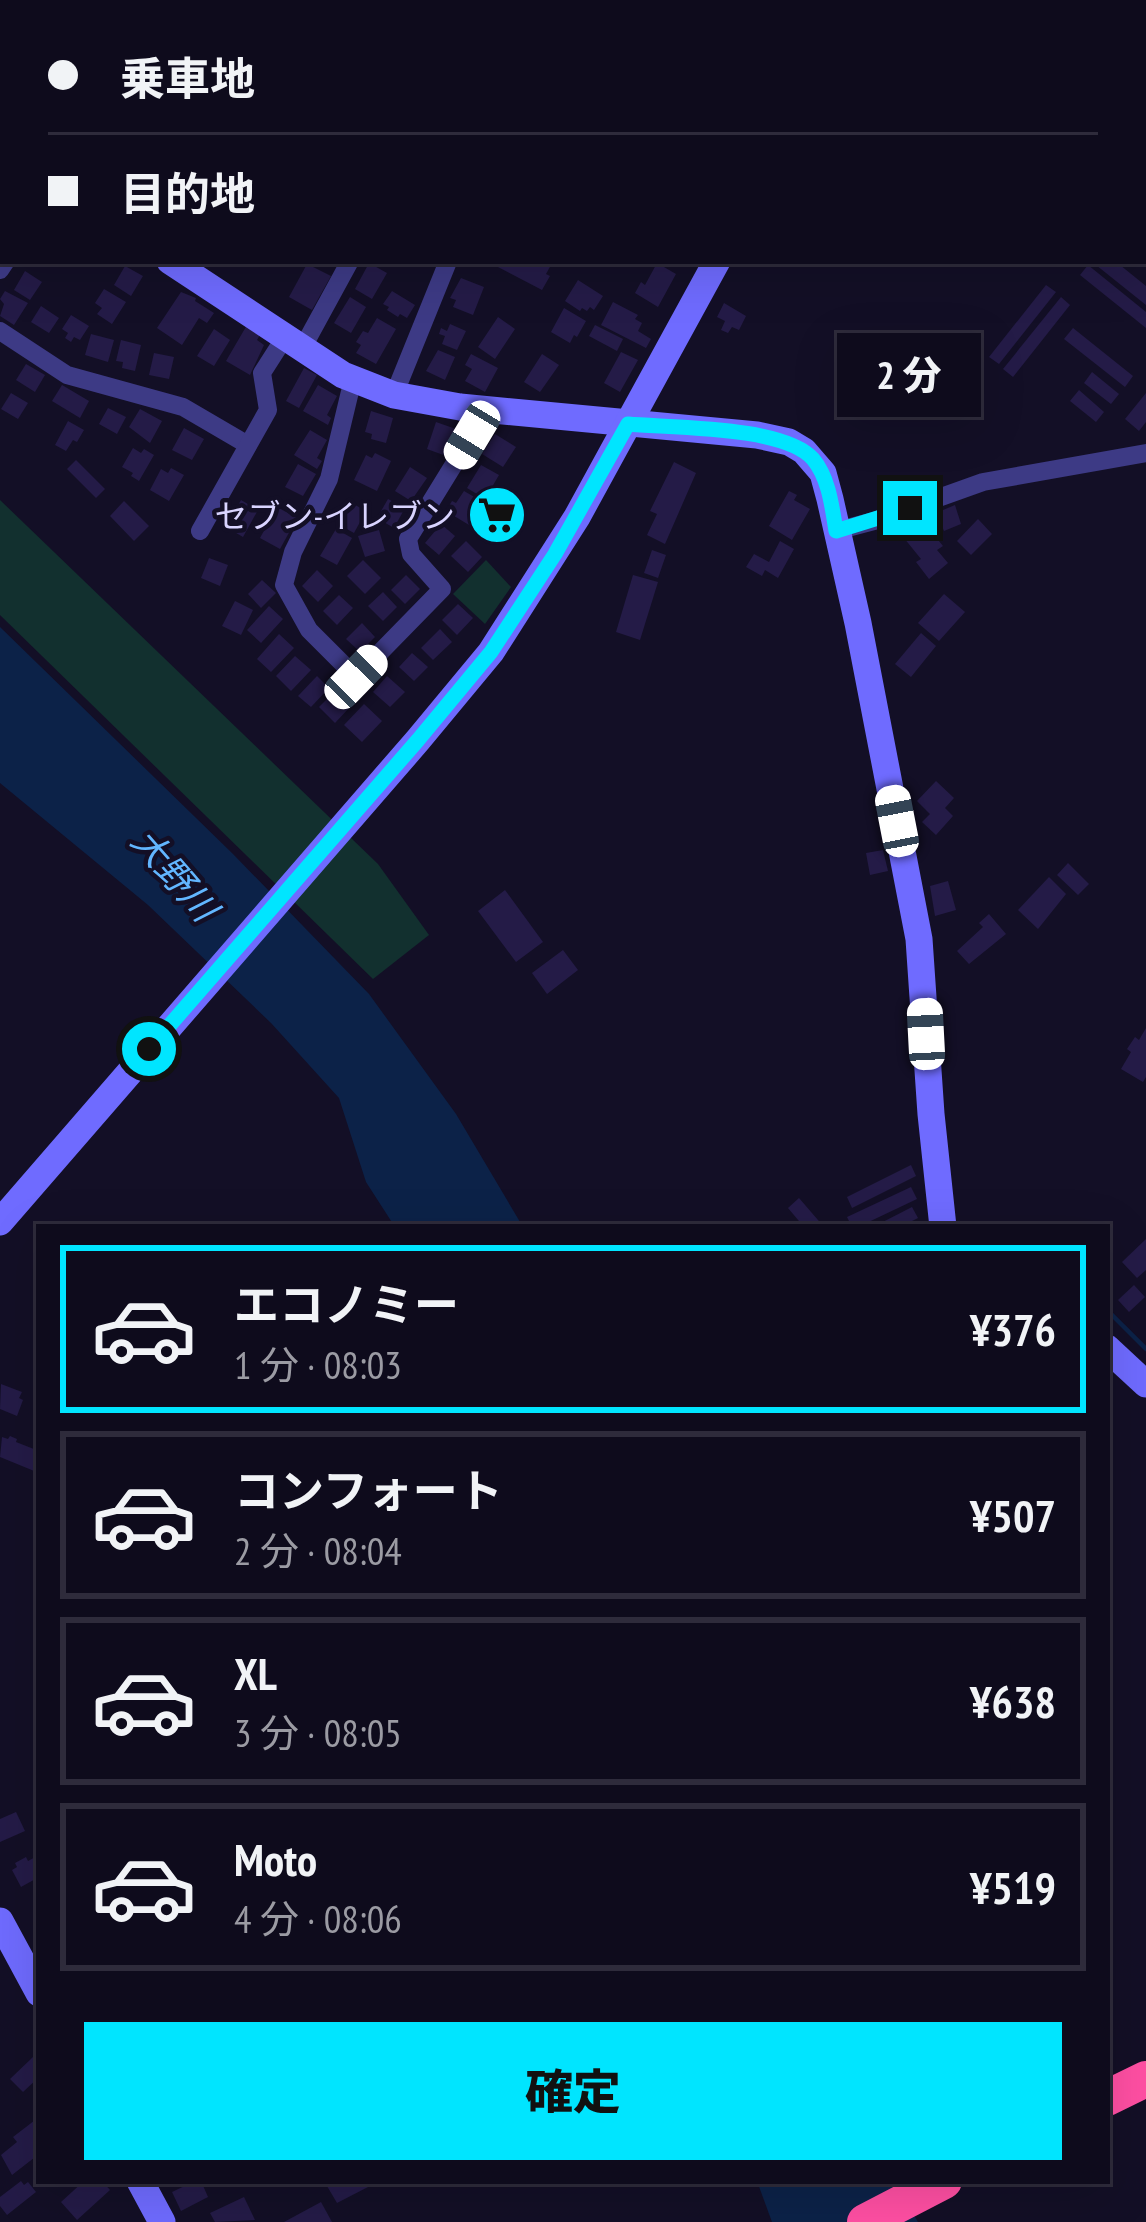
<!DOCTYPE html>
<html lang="ja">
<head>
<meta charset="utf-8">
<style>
	body { margin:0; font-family:"PT Sans Narrow","Noto Sans JP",sans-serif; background:#171425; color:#f1f3f6; height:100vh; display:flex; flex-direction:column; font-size:45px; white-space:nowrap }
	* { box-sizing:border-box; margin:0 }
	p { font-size:39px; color:#9b9ba3 }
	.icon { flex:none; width:66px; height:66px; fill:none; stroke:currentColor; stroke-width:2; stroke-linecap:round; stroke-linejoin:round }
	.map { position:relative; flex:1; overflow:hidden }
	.sheet { position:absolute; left:36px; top:1224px; width:1074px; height:960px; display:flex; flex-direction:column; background:#0e0b1c; border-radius:0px; box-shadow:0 12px 48px #0002,0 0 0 3px #2e2b3b }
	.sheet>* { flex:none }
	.guide { position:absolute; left:0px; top:0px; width:1146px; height:264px; box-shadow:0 12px 48px #0002,0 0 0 3px #2e2b3b; display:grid; align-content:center; height:264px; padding:0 48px; background:#0e0b1c }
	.end { position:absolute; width:54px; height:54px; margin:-27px; border:15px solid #00e5ff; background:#111; box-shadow:0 0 0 6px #111 }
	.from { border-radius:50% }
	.bubble { position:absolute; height:84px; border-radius:0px; background:#0e0b1c; box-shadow:0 12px 48px #0002,0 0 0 3px #2e2b3b; font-size:39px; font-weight:800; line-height:84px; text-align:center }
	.car { position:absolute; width:36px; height:72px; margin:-36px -18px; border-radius:15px; box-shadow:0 0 9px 3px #0007; background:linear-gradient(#fff 24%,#345 0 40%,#fff 0 76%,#345 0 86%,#fff 0) }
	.guide b { display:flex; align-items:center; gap:42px; height:114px; font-size:45px }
	.guide b+b { border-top:3px solid #2e2b3b }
	.guide i { width:30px; height:30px; background:#f1f3f6 }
	ul { padding:21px 0 0; list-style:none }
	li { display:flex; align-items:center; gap:36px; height:168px; margin:0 24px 18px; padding:0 24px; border:6px solid #2e2b3b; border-radius:0px }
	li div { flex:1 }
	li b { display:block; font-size:45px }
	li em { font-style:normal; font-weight:800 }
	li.on { border-color:#00e5ff }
	li>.icon { width:108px; height:108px; stroke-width:1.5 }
	.primary-button { display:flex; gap:24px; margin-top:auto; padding:24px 48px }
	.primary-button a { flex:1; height:138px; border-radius:0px; background:#00e5ff; color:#111; font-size:48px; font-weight:800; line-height:138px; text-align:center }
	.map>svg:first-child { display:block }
	.green { fill:#12302f }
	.water { fill:#0c2248 }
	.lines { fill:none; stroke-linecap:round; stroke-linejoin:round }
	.stream { stroke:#0c2248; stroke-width:4.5 }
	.building { fill:#241b47 }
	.street { stroke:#3d3a85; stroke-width:18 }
	.secondary { stroke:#6f6bff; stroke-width:27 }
	.highway { stroke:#ff4fa3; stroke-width:36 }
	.route { stroke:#00e5ff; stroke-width:15 }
	.labels { text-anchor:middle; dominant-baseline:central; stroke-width:9; stroke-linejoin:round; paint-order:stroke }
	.poi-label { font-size:33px; fill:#d9d4ff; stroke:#130f26; text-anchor:end }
	.water-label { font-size:36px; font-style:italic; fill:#62b6ff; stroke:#130f26 }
</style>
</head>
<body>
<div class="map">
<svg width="1146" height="2222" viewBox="0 0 1146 2222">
	<rect width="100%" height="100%" fill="#130f26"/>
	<g class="green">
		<polygon points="0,500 378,864 429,935 373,979 0,615"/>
		<polygon points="486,560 511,587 485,624 453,594"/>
	</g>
	<g class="water">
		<polygon points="0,627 233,854 369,994 456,1114 523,1227 395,1227 366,1182 339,1098 271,1023 148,905 0,783"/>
		<polygon points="757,2181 893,2181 918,2222 772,2222"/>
	</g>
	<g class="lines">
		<polyline class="stream" points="1107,1310 1146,1349"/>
	</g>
	<g class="building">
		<polygon points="501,261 543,261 551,265 546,274 550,276 542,290 498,267"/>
		<polygon points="1091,261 1115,261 1146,286 1146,305"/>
		<polygon points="369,263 387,273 372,299 355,289"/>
		<polygon points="657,263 676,274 658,307 635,293 641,282 645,285"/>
		<polygon points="307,264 331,276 312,310 289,297"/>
		<polygon points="1088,265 1146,312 1146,328 1080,275"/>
		<polygon points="125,266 143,276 131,296 114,285"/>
		<polygon points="25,271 42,282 30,300 14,290"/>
		<polygon points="461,278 484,287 473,315 453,307 456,300 450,298"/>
		<polygon points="578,280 603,296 594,310 590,307 587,311 582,308 580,311 565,301"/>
		<polygon points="1046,285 1056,292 999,364 989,357"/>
		<polygon points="104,289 126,302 112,324 97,314 102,308 95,303"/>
		<polygon points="5,291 28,303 14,325 0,316 4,304 0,299"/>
		<polygon points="392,291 415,305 407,318 400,314 398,317 387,310 389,307 383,304"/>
		<polygon points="181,292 196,298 195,301 214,313 207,323 199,318 182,345 157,328"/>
		<polygon points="350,297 366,307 351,333 334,323"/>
		<polygon points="1061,297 1070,305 1013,377 1003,369"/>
		<polygon points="613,302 638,315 635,319 642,323 638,331 651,339 646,348 601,325"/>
		<polygon points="724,303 746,316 739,330 732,327 728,333 721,330 725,321 717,317"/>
		<polygon points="41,306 59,318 49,333 31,322"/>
		<polygon points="564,308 586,321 577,337 574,335 570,343 551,332"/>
		<polygon points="71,315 89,326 80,340 74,337 71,342 65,338 68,333 62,329"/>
		<polygon points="498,317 515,329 495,359 478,347"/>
		<polygon points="377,318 396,329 376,364 356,353 361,345 356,342 363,331 368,333"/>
		<polygon points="450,324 466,331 457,350 442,344 445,336 439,334 441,328 447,331"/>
		<polygon points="247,325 261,333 257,340 264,345 250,375 226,361"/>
		<polygon points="595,325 623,339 617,351 589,336"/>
		<polygon points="1073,328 1133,376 1125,387 1064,339"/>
		<polygon points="214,329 230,340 214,366 197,356"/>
		<polygon points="91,334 114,340 108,362 85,355"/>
		<polygon points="121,340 141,345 135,371 122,368 123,362 116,361"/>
		<polygon points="438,350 455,357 445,380 426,371"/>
		<polygon points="621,352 638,360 620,392 604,383"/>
		<polygon points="154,353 174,357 169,379 149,375"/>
		<polygon points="471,354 498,368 485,392 465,381 472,369 465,365"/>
		<polygon points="542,354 559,365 540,392 524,382"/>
		<polygon points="26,364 45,375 35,392 16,380"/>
		<polygon points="304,368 317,375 299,408 286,401"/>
		<polygon points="1092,372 1119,394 1111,404 1084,383"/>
		<polygon points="62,385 89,401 80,418 52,401"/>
		<polygon points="318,385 337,396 327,415 331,418 328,425 303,411"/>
		<polygon points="1079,390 1104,412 1096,422 1070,401"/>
		<polygon points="11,393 28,403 18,419 1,409"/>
		<polygon points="1146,393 1146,422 1139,431 1125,419"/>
		<polygon points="108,408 126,417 117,434 99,424"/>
		<polygon points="140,409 162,421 150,443 129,427"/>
		<polygon points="371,411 393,418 386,443 371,439 372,434 365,432"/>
		<polygon points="68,421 84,430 77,442 73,440 66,451 55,445"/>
		<polygon points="436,422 456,429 446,456 427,449"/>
		<polygon points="184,428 204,439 192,460 172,450"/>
		<polygon points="310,430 327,440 317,458 322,461 317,469 294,455"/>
		<polygon points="495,434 516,447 503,467 482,454"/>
		<polygon points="133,448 141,453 144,449 154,455 139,481 131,476 133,473 122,467"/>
		<polygon points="375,453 391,461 377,491 354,480 366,455 372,458"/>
		<polygon points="76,460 105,489 96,498 67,469"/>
		<polygon points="674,462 696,473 665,544 647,535 657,514 650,511"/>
		<polygon points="298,464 316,474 303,496 285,487"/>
		<polygon points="481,465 499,475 485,499 467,488"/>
		<polygon points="410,467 427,478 411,501 395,491"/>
		<polygon points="171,468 184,475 169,501 150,490 161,469 168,473"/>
		<polygon points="499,489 520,503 494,541 473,527"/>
		<polygon points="464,491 483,502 469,525 446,511 452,501 456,503"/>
		<polygon points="789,491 797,495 794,500 810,509 792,540 769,526"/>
		<polygon points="388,499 405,508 394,528 377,518"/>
		<polygon points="241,500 258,510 243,537 226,527"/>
		<polygon points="124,501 149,526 134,541 110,516"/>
		<polygon points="348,501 366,511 354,533 336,523"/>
		<polygon points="955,505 961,524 944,531 936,513"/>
		<polygon points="277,507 297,518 280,549 260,538"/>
		<polygon points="978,519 992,534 971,555 957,541"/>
		<polygon points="926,520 937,533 934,535 943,546 937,550 948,563 929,579 916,562 921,559 904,538"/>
		<polygon points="441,524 455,536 439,555 425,543"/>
		<polygon points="336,529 352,538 337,565 320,556"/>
		<polygon points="379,530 385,551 365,557 358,536"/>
		<polygon points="466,541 482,557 468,572 451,556"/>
		<polygon points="780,541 794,549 778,578 765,570 762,576 746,567 754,554 769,562"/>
		<polygon points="652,550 666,555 658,578 644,573"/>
		<polygon points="209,558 228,565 220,586 201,578"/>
		<polygon points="363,560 381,578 365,594 347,576"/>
		<polygon points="317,570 333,586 318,602 302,586"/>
		<polygon points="406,575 420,589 405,604 391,590"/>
		<polygon points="633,575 658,582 640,640 616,632"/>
		<polygon points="262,580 276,593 261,608 248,594"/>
		<polygon points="383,592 397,607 383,621 368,606"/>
		<polygon points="944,594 965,612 939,641 918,623"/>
		<polygon points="339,595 353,608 337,625 323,611"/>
		<polygon points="235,601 253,610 241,635 222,626"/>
		<polygon points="458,604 473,618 457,635 442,620"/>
		<polygon points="269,606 283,619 261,643 247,630"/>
		<polygon points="362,623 375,637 360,652 346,639"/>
		<polygon points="440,629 452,642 433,660 421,648"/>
		<polygon points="921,633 936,646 911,677 895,664"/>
		<polygon points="279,634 294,648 271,672 257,659"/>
		<polygon points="412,653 428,667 414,681 399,667"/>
		<polygon points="295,656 311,670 291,691 276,676"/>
		<polygon points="317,676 329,688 311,707 298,696"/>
		<polygon points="387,676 405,692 390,707 373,692"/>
		<polygon points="334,692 350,707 335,723 319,707"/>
		<polygon points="364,704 382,721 362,742 344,725"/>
		<polygon points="936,781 954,798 945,808 953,816 936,835 922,822 930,814 917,801"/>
		<polygon points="883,850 888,871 870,875 866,853"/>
		<polygon points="1068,863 1089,884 1078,895 1057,875"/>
		<polygon points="1049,877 1066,894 1038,929 1018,910"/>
		<polygon points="948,881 956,910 935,916 930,886"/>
		<polygon points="505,890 543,942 516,962 478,911"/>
		<polygon points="989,914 1006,934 969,964 957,951 983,927 979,923"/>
		<polygon points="563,950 578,970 547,994 532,973"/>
		<polygon points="1146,1028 1146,1077 1143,1082 1121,1069 1131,1052 1127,1049 1135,1037 1139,1040"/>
		<polygon points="911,1165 916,1176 852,1208 847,1197"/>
		<polygon points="911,1187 917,1199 858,1227 852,1227 847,1217"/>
		<polygon points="799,1198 824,1227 804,1227 788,1208"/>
		<polygon points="912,1207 918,1218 900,1227 873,1227"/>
		<polygon points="1146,1239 1146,1270 1137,1278 1122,1262"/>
		<polygon points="1134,1285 1145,1297 1129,1312 1118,1300"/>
		<polygon points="1,1384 22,1392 19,1398 23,1400 17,1416 0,1409"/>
		<polygon points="10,1436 17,1439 16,1442 39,1451 39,1473 0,1457 2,1437 8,1439"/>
		<polygon points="16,1812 25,1831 0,1842 0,1819"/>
		<polygon points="39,1855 39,1877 21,1887 12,1870 17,1867 15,1863 26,1857 28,1861"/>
		<polygon points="33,2057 39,2063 39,2077 23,2092 10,2079"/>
		<polygon points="39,2117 39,2154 12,2175 1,2155 17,2142 13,2137"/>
		<polygon points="21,2181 24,2185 28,2182 36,2192 7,2215 0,2206 0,2197"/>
		<polygon points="84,2181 102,2181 110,2190 77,2220 61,2202"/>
		<polygon points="195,2181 201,2181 208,2197 181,2211 172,2192"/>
		<polygon points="336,2181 365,2181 368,2187 337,2203 327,2186"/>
		<polygon points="244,2197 255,2220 215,2222 210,2213"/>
		<polygon points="321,2202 332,2222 284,2222"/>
	</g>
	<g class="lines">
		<g class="street">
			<polyline points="74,3 76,0"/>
			<polyline points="281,3 282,0"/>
			<polyline points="663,3 665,0"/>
			<polyline points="759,3 761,0"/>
			<polyline points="0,270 6,261"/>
			<polyline points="0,331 67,375 183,407 248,445"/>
			<polyline points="302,349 350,261"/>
			<polyline points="353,379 329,479 293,552 284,585 309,630 356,677 442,589 411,554 408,539 472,435 479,408"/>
			<polyline points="394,395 447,264 444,261"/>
			<polyline points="200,531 268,410 262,373 285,337"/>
			<polyline points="836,531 874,521 983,482 1146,453"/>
		</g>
		<g class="secondary">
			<polyline points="844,3 845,0"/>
			<polyline points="0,168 3,169"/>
			<polyline points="170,261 343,375 394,395 460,407 757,435 789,442 804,451 823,473 830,499 858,623 919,939 931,1114 943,1227"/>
			<polyline points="0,1222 418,740 491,652 577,517 717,261"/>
			<polyline points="1107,1348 1146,1384"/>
			<polyline points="0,1921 39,1993"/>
			<polyline points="140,2181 162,2222"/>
		</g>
		<g class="highway">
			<polyline points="1107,2098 1146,2079"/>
			<polyline points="865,2222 944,2181"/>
		</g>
	</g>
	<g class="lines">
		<path class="route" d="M149,1049l269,-309 73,-88 64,-98 73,-130c45,4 156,2 185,35 16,19 19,48 23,72l74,-23"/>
	</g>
	<defs>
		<g id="supermarket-disc" transform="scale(3)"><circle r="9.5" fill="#00e5ff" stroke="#130f26"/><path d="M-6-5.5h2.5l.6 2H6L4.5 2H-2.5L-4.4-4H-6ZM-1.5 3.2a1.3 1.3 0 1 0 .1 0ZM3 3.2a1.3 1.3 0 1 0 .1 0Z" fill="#111"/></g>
	</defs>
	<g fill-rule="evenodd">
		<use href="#supermarket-disc" x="497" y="515"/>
	</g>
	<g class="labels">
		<g class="poi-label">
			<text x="455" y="515">セブン-イレブン</text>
		</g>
		<g class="water-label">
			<text transform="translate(175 874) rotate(49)">大野川</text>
		</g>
	</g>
</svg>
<i class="end from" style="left:149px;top:1049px"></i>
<i class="end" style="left:910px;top:508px"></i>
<div class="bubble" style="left:837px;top:333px;width:144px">2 分</div>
<i class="car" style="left:472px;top:435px;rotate:211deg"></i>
<i class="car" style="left:356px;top:677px;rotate:44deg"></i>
<i class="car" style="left:897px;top:821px;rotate:349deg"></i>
<i class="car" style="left:926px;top:1034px;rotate:357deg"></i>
<div class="guide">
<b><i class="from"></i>乗車地</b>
<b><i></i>目的地</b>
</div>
<section class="sheet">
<ul>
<li class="on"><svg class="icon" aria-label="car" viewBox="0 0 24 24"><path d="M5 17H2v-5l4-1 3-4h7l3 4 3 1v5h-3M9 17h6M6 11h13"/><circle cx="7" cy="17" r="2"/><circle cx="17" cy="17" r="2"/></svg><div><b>エコノミー</b><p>1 分 · 08:03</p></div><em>¥376</em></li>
<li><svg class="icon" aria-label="car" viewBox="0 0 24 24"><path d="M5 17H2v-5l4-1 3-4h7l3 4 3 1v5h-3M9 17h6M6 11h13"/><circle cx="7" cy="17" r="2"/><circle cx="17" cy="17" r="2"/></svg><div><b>コンフォート</b><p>2 分 · 08:04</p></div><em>¥507</em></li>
<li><svg class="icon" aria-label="car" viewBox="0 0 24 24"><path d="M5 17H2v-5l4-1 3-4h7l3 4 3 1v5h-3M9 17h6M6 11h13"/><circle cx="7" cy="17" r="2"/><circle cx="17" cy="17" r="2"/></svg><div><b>XL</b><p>3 分 · 08:05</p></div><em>¥638</em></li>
<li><svg class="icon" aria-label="car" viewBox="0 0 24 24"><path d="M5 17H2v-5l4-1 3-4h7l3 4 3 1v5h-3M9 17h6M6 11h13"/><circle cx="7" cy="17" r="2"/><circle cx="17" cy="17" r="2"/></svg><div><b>Moto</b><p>4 分 · 08:06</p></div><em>¥519</em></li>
</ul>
<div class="primary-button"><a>確定</a></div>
</section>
</div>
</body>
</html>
